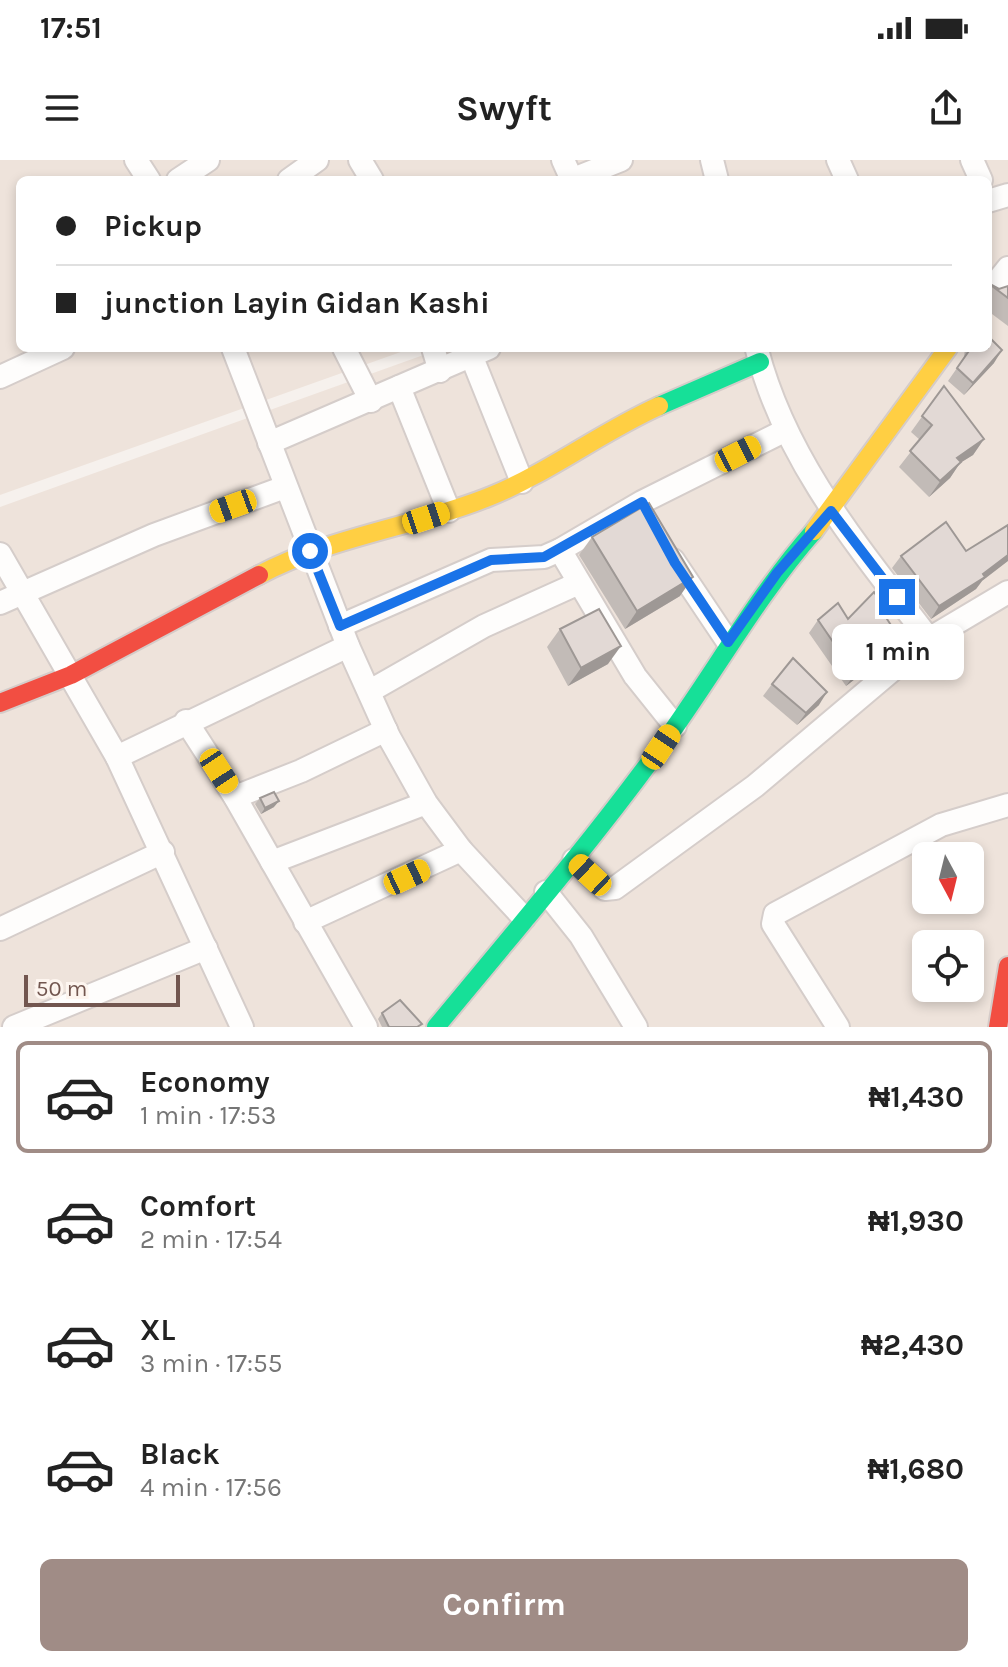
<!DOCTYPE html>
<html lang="en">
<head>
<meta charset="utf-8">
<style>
	body { margin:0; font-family:Karla,sans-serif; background:#f2f2f2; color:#222; height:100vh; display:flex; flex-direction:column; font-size:30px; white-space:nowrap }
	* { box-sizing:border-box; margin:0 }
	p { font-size:26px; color:#767676 }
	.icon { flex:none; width:44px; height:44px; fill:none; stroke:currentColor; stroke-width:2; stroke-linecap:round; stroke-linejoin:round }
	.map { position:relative; height:867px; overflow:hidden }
	.side { display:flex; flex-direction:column; background:#fff; flex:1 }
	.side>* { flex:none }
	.guide { position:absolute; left:16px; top:16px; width:976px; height:176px; border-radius:12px; box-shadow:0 4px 12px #0003; display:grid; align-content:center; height:176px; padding:0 40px; background:#fff }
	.needle { width:52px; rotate:173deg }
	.tools { position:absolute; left:912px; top:682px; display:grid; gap:16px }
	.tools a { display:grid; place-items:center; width:72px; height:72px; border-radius:12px; background:#fff; box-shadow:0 4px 12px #0003; font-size:40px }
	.scale { position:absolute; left:24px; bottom:20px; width:156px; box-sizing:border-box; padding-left:8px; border:4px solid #72564f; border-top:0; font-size:22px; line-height:28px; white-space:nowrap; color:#72564f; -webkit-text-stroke:6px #fdf5ef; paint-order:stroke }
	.end { position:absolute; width:36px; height:36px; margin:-18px; border:10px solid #1a73e8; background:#fff; box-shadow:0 0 0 4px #fff }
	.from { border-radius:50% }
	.bubble { position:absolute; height:56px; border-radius:12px; background:#fff; box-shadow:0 4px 12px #0003; font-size:26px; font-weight:700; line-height:56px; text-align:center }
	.car { position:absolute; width:24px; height:48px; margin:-24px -12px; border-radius:10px; box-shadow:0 0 6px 2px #0007; background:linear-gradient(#f5c518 24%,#345 0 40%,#f5c518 0 76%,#345 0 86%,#f5c518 0) }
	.guide b { display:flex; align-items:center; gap:28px; height:76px; font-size:30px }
	.guide b+b { border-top:2px solid #e0e0e0 }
	.guide i { width:20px; height:20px; background:#222 }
	ul { padding:14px 0 0; list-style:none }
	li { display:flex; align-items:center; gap:24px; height:112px; margin:0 16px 12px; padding:0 24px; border:4px solid transparent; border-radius:12px }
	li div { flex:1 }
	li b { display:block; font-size:30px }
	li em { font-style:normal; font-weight:700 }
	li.current { border-color:#a08c86 }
	li>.icon { width:72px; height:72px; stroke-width:1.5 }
	.button { display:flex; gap:16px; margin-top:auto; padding:16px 40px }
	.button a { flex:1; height:92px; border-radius:12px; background:#a08c86; color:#fff; font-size:32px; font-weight:700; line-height:92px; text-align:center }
	.status { display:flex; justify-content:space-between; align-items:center; height:56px; padding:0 40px; background:#fff; direction:ltr }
	.status svg { height:22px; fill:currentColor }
	header { display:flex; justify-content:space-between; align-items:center; height:104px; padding:0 40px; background:#fff; font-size:36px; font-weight:700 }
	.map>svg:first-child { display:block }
	.residential { fill:#eee3db; fill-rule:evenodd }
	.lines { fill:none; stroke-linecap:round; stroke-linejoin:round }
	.street-casing { stroke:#d5cdca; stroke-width:26 }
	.fast-casing { stroke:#d5ccc9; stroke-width:22 }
	.slow-casing { stroke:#d5ccc9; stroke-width:22 }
	.jam-casing { stroke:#d5ccc9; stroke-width:22 }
	.street { stroke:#fefdfc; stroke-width:22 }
	.fast { stroke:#16e098; stroke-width:18 }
	.slow { stroke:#ffcf43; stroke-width:18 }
	.jam { stroke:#f24e42; stroke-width:18 }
	.wall { fill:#c2bbb7 }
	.shaded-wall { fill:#9e9895 }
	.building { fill:#e2d9d5; stroke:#9e9895; stroke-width:2 }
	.route { stroke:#1a73e8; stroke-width:10 }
</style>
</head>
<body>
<div class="status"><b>17:51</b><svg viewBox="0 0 49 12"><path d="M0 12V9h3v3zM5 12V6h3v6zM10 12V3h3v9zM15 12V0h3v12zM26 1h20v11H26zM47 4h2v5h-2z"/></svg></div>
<header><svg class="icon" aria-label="menu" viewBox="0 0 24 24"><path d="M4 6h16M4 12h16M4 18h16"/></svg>Swyft<svg class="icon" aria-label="share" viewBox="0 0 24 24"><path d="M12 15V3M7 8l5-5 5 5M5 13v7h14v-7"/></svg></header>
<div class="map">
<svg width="1008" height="867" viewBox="0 0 1008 867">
	<rect width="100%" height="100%" fill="#f6f1ed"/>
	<g class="residential">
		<polygon points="0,0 1008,0 1008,29 988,32 988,20 20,20 20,188 412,188 0,335"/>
		<path d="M1008,41v826h-1008v-520l443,-159h545v-144zM926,696h44v44h-44zM926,784h44v44h-44z"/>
	</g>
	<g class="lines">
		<g class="street-casing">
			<g id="street">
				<polyline points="136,0 149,20"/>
				<polyline points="360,0 372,20"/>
				<polyline points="563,0 572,20"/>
				<polyline points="712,0 717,20"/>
				<polyline points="838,0 847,20"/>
				<polyline points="972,0 981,20"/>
				<polyline points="178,20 208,0"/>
				<polyline points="289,20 317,0"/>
				<polyline points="571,20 621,0"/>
				<polyline points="988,41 1008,35"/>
				<polyline points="988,133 1008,108"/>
				<polyline points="233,188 348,486 389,577 426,643 461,690 524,758"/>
				<polyline points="344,188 371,241"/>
				<polyline points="433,188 440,211"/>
				<path d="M757,190c29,112 103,199 172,289"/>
				<polyline points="471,195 522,322"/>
				<polyline points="0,217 63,188"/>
				<polyline points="399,227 449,351"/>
				<polyline points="269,283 489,188"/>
				<polyline points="560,390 635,516 675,566"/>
				<polyline points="0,394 117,597 242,867"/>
				<polyline points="673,400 728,482"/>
				<polyline points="0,443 154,375 285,327"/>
				<polyline points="340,466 491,400 544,397 560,390 642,342 786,270"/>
				<polyline points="370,531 484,466 579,423"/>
				<polyline points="186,561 235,637 366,867"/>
				<polyline points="117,597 348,486"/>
				<polyline points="235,637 301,611 386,570"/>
				<polyline points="574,700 605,729 615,728 755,626 929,479 1008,432"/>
				<polyline points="272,702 426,643"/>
				<polyline points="546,732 581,776 636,867"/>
				<polyline points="305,762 461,690"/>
				<polyline points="0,769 163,692"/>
				<polyline points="14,867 206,788"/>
				<polyline points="838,867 773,764 775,754 941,665 1008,645"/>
			</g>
		</g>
		<g class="fast-casing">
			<g id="fast">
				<polyline points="659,246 760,202"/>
				<path d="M436,867c76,-92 154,-183 224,-279 53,-72 95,-150 154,-217"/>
			</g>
		</g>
		<g class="slow-casing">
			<g id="slow">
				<polyline points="814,371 948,188"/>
				<path d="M259,415c73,-39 156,-48 232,-79 59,-24 110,-64 168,-90"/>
			</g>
		</g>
		<g class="jam-casing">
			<g id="jam">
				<polyline points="0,543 71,515 259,415"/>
				<polyline points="998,867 1008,806"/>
			</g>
		</g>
		<use href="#street" class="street"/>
		<use href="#fast" class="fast"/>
		<use href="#slow" class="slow"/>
		<use href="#jam" class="jam"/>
	</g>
	<g class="wall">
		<polygon points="988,123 999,129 1008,126 1008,166 988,151"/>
		<polygon points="965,188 988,188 994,203 964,235 948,221 964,198"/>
		<polygon points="944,226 984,279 973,295 960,303 950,318 929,337 899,307 920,280 911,272"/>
		<polygon points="592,377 680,436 625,469 579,395"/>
		<polygon points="901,396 982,421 976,429 931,459 892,408"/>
		<polygon points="888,453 886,457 900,479 891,491 846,526 809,473 818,460 848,459"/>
		<polygon points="560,469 608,504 568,526 547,487"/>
		<polygon points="772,524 819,545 797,565 763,536"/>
		<polygon points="260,638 274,647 261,654 255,644"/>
		<polygon points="382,853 419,867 382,867 378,859"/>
	</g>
	<g class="shaded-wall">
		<polygon points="1002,190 994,203 964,235 973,223"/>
		<polygon points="984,279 973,295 960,303 950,318 929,337 957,298"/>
		<polygon points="1008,395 1008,401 982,421 976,429 931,459 939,446"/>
		<polygon points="693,417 680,436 625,469 637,451"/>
		<polygon points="900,479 891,491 846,526 855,514"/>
		<polygon points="621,486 608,504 568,526 581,508"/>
		<polygon points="827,532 819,545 797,565 806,553"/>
		<polygon points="279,641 274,647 261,654 265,648"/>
	</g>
	<g class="building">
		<polygon points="988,123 999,129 1008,126 1008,138"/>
		<polygon points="988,176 1002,190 973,223 957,208 971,188 988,188"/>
		<polygon points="944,226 984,279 957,298 961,302 940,321 910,291 932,265 922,256"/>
		<polygon points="649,343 693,417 637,451 592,377"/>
		<polygon points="946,362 966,391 1008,365 1008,395 983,414 985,417 939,446 901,396"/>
		<polygon points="874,432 888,453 885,456 900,479 855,514 818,460 838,443 848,459"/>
		<polygon points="599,449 621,486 581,508 560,469"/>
		<polygon points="793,498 827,532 806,553 772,524"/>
		<polygon points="274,632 279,641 265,648 260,638"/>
		<polygon points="400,840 422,864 417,867 389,867 382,853"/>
	</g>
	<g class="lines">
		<polyline class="route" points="310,391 340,466 491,400 544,397 642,342 675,403 728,482 777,413 831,351 897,437"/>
	</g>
</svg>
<div class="tools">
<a><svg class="needle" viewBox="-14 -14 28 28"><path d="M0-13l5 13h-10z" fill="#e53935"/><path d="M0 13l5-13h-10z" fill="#767676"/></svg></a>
<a><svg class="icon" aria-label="locate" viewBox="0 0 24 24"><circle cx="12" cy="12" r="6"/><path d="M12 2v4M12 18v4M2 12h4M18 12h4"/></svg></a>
</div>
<div class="scale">50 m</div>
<i class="end from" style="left:310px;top:391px"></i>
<i class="end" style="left:897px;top:437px"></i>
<div class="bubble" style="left:832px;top:464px;width:132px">1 min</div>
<i class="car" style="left:738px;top:294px;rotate:63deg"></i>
<i class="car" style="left:233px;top:346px;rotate:250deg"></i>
<i class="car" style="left:426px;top:358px;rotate:72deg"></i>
<i class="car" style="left:661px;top:587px;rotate:34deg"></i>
<i class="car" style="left:219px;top:611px;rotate:147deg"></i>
<i class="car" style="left:590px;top:715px;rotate:313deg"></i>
<i class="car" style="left:407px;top:717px;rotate:65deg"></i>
<div class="guide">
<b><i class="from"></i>Pickup</b>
<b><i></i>junction Layin Gidan Kashi</b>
</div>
</div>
<section class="side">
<ul>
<li class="current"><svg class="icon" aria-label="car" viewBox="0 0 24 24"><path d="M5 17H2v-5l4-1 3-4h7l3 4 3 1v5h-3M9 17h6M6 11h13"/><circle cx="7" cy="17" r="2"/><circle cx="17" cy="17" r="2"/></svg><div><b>Economy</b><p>1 min · 17:53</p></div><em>₦1,430</em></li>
<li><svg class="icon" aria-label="car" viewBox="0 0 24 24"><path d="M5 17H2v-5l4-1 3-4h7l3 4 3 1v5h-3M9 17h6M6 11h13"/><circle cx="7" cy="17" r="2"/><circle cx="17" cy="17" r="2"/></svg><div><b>Comfort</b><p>2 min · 17:54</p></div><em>₦1,930</em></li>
<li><svg class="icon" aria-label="car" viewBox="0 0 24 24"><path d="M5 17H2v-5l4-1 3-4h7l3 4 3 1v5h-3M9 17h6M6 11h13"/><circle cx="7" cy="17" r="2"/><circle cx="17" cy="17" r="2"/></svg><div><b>XL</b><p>3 min · 17:55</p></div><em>₦2,430</em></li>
<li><svg class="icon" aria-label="car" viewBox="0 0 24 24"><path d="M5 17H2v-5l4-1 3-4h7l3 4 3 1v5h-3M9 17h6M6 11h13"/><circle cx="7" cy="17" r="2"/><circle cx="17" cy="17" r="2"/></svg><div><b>Black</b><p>4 min · 17:56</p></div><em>₦1,680</em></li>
</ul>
<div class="button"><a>Confirm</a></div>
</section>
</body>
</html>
